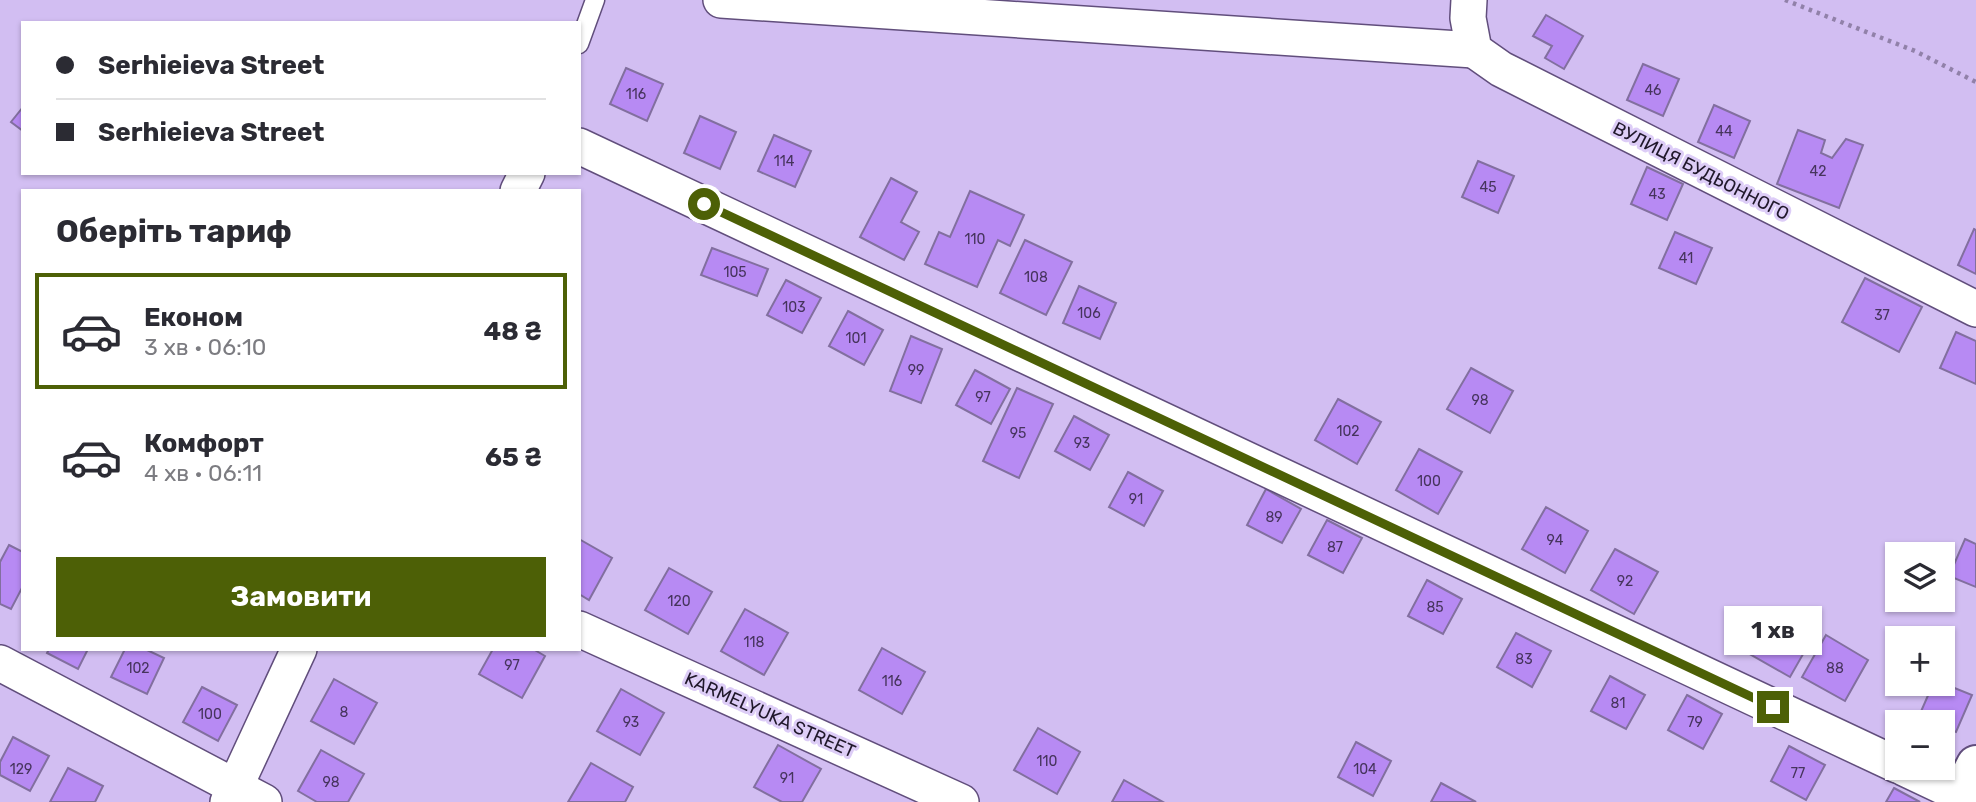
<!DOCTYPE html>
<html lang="uk">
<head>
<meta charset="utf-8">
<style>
	body { margin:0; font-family:Rubik,sans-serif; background:#f7f7f7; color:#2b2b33; height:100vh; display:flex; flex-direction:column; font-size:26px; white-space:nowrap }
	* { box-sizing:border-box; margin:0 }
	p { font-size:23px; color:#7c7c81 }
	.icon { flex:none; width:38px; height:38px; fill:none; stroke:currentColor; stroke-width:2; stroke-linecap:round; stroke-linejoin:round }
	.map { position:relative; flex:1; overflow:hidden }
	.details { position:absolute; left:21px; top:189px; width:560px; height:462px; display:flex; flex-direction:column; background:#fff; border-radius:0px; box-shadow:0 2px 5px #0004 }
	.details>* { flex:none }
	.hud { position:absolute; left:21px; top:21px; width:560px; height:154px; border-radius:0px; box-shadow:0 2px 5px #0004; display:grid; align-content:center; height:154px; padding:0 35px; background:#fff }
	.buttons { position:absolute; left:1885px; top:542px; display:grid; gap:14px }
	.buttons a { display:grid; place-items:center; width:70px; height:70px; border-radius:0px; background:#fff; box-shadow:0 2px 5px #0004; font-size:35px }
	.end { position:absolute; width:32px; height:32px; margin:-16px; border:9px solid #4d6006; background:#fff; box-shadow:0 0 0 4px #fff }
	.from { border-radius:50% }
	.bubble { position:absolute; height:49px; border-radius:0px; background:#fff; box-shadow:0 2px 5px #0004; font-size:23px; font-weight:700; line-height:49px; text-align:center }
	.hud b { display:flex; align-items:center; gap:24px; height:66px; font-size:26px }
	.hud b+b { border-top:2px solid #e1e1e2 }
	.hud i { width:18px; height:18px; background:#2b2b33 }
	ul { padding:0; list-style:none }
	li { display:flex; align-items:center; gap:21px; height:116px; margin:0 14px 10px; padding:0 21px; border:4px solid transparent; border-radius:0px }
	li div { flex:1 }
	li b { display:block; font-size:26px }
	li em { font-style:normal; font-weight:700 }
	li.on { border-color:#4d6006 }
	li>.icon { width:63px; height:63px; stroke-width:1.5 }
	h2 { padding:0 35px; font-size:32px; line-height:84px }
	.primary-button { display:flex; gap:14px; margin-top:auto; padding:14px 35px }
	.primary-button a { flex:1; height:80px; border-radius:0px; background:#4d6006; color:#fff; font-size:28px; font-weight:700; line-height:80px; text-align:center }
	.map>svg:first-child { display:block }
	.building { fill:#b78af3; stroke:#826f9f; stroke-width:2 }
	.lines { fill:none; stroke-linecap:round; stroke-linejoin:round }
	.lane-casing { stroke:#614e7c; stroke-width:21 }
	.street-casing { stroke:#614e7c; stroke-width:38 }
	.secondary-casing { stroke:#614e7c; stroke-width:42 }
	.path { stroke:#9181a9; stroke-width:4.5; stroke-dasharray:3.5 5; stroke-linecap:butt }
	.lane { stroke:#fff; stroke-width:18 }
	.street { stroke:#fff; stroke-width:35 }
	.secondary { stroke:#fff; stroke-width:38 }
	.route { stroke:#4d6006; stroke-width:9 }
	.labels { text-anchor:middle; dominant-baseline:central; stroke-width:6; stroke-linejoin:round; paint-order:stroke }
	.number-label { font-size:14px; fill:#46345d }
	.street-label { font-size:18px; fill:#20182b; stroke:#ddcdf7 }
</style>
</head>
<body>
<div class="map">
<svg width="1976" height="802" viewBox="0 0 1976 802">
	<rect width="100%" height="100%" fill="#d2bef2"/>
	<g class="building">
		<polygon points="1546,15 1583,36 1564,69 1545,58 1552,46 1533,36"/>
		<polygon points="1643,64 1679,79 1663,116 1627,100"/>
		<polygon points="626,68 663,84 647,121 610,104"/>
		<polygon points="1714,105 1750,121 1734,158 1698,142"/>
		<polygon points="23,107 23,131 11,122"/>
		<polygon points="700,116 736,132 720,169 684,153"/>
		<polygon points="1798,130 1825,140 1821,153 1832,158 1846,139 1863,145 1839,208 1777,184"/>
		<polygon points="774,135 811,151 795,187 758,171"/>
		<polygon points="1478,161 1514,176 1498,213 1462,197"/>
		<polygon points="1647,167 1683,184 1667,220 1631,204"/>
		<polygon points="891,178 917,192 901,222 919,232 904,260 860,237"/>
		<polygon points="970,191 1024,215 1010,246 998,240 977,287 925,264 939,232 950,237"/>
		<polygon points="1974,229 1976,230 1976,274 1958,265"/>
		<polygon points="1675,232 1712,248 1696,284 1659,268"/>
		<polygon points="1025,240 1072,262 1046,315 1000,293"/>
		<polygon points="712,248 768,269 757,296 701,275"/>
		<polygon points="1865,278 1922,307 1899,352 1842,322"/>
		<polygon points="786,280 821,298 802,333 767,315"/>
		<polygon points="1079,286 1116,303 1100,339 1063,323"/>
		<polygon points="848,311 883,330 864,365 829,346"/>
		<polygon points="1956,332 1976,341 1976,384 1940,368"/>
		<polygon points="911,336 942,349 921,403 890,391"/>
		<polygon points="1471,368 1513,391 1490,433 1447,409"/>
		<polygon points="975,370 1010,389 991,424 956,405"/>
		<polygon points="1017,388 1053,404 1019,478 983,461"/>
		<polygon points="1338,399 1381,422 1357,464 1315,440"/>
		<polygon points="1074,416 1109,435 1090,470 1055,451"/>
		<polygon points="1419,449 1462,472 1438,514 1396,490"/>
		<polygon points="1128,472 1163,491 1144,526 1109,507"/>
		<polygon points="1266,489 1301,509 1282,543 1247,525"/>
		<polygon points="1546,507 1588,531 1565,573 1522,549"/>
		<polygon points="1327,520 1362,538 1343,573 1308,555"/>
		<polygon points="579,539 612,558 589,600 579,594"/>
		<polygon points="1965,539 1976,544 1976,587 1949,576"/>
		<polygon points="9,545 23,552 23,586 11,609 0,604 0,562"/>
		<polygon points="1615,549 1658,572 1634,614 1591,590"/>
		<polygon points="669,568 712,592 688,634 645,610"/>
		<polygon points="1427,580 1462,599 1443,634 1408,616"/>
		<polygon points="745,609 788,633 764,675 721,651"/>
		<polygon points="1771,611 1814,635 1790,677 1748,653"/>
		<polygon points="1516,633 1551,651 1532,687 1497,667"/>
		<polygon points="1826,635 1868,660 1845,701 1802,677"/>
		<polygon points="882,648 925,672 902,714 859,690"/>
		<polygon points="49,649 88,649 78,669 47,653"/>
		<polygon points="125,649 145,649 164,658 147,694 111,677"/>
		<polygon points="493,649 533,649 545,656 522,698 479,674"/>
		<polygon points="1610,676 1645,695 1626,729 1591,711"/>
		<polygon points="334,679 377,703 354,744 311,721"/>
		<polygon points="1942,683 1972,695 1956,732 1942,726 1942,723 1934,723 1919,716 1933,684"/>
		<polygon points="202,687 237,705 218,741 183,722"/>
		<polygon points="621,689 664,713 640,755 597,731"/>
		<polygon points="1687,695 1722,714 1703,749 1668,730"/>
		<polygon points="1038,728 1080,752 1057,794 1014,770"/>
		<polygon points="13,737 49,756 30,791 0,775 0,762"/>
		<polygon points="1356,742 1391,761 1373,796 1338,777"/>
		<polygon points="778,745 821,769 802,802 782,802 754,787"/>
		<polygon points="1789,746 1825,765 1806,800 1771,781"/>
		<polygon points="321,750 364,774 348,802 317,802 298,791"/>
		<polygon points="591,763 633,787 625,802 568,802"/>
		<polygon points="68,768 103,786 95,802 50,802"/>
		<polygon points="1124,780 1163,802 1112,802"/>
		<polygon points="1441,783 1476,802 1431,802"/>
		<polygon points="1894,788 1920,802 1886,802"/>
	</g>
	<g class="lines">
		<g class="lane-casing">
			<polyline id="lane" points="579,44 595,0"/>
		</g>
		<g class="street-casing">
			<g id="street">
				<polyline points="721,0 1474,50"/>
				<polyline points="1469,0 1468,18 1474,50 1501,69 1976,309"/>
				<polyline points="579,146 1897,765"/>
				<polyline points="518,191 527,173"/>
				<polyline points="579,629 961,802"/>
				<polyline points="0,663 264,802"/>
				<polyline points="1904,768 1976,802"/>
				<polyline points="228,802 299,649"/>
			</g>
		</g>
		<g class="secondary-casing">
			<polyline id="secondary" points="1957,802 1976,765"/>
		</g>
		<polyline class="path" points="1785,0 1915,51 1976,82"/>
		<use href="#lane" class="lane"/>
		<use href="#street" class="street"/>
		<use href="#secondary" class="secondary"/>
	</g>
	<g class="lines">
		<polyline class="route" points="704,204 1773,707"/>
	</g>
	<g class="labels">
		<g class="number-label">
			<text x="1653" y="90">46</text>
			<text x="636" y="94">116</text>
			<text x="1724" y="131">44</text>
			<text x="784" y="161">114</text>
			<text x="1818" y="171">42</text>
			<text x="1488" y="187">45</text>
			<text x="1657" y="194">43</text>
			<text x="975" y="239">110</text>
			<text x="1686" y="258">41</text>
			<text x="735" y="272">105</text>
			<text x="1036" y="277">108</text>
			<text x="794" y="307">103</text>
			<text x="1089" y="313">106</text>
			<text x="1882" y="315">37</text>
			<text x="856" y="338">101</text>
			<text x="916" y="370">99</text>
			<text x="983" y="397">97</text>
			<text x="1480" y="400">98</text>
			<text x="1348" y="431">102</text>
			<text x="1018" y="433">95</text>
			<text x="1082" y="443">93</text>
			<text x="1429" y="481">100</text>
			<text x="1136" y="499">91</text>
			<text x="1274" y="517">89</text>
			<text x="1555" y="540">94</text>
			<text x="1335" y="547">87</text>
			<text x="1625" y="581">92</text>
			<text x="679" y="601">120</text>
			<text x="1435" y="607">85</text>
			<text x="754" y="642">118</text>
			<text x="1524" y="659">83</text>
			<text x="512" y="665">97</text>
			<text x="138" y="668">102</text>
			<text x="1835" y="668">88</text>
			<text x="892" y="681">116</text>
			<text x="1618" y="703">81</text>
			<text x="344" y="712">8</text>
			<text x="210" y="714">100</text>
			<text x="631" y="722">93</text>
			<text x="1695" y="722">79</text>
			<text x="1047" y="761">110</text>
			<text x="21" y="769">129</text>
			<text x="1365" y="769">104</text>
			<text x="1798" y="773">77</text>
			<text x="787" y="778">91</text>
			<text x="331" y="782">98</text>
		</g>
		<g class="street-label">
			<text transform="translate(1701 171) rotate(27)">ВУЛИЦЯ БУДЬОННОГО</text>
			<text transform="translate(770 715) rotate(24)">KARMELYUKA STREET</text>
		</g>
	</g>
</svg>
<div class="buttons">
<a><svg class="icon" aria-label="layers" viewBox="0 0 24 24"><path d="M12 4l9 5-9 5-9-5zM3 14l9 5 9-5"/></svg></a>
<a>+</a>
<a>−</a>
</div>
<i class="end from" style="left:704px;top:204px"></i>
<i class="end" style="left:1773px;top:707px"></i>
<div class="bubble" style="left:1724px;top:606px;width:98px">1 хв</div>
<div class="hud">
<b><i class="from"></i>Serhieieva Street</b>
<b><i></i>Serhieieva Street</b>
</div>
<section class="details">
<h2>Оберіть тариф</h2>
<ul>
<li class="on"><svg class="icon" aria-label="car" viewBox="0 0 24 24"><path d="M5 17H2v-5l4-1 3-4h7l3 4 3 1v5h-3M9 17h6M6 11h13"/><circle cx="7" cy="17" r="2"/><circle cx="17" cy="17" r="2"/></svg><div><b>Економ</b><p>3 хв · 06:10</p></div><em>48 ₴</em></li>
<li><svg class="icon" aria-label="car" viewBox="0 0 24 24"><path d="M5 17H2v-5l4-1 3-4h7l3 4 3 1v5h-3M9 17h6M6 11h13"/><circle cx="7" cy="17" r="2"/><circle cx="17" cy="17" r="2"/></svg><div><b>Комфорт</b><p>4 хв · 06:11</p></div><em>65 ₴</em></li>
</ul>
<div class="primary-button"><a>Замовити</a></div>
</section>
</div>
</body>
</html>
